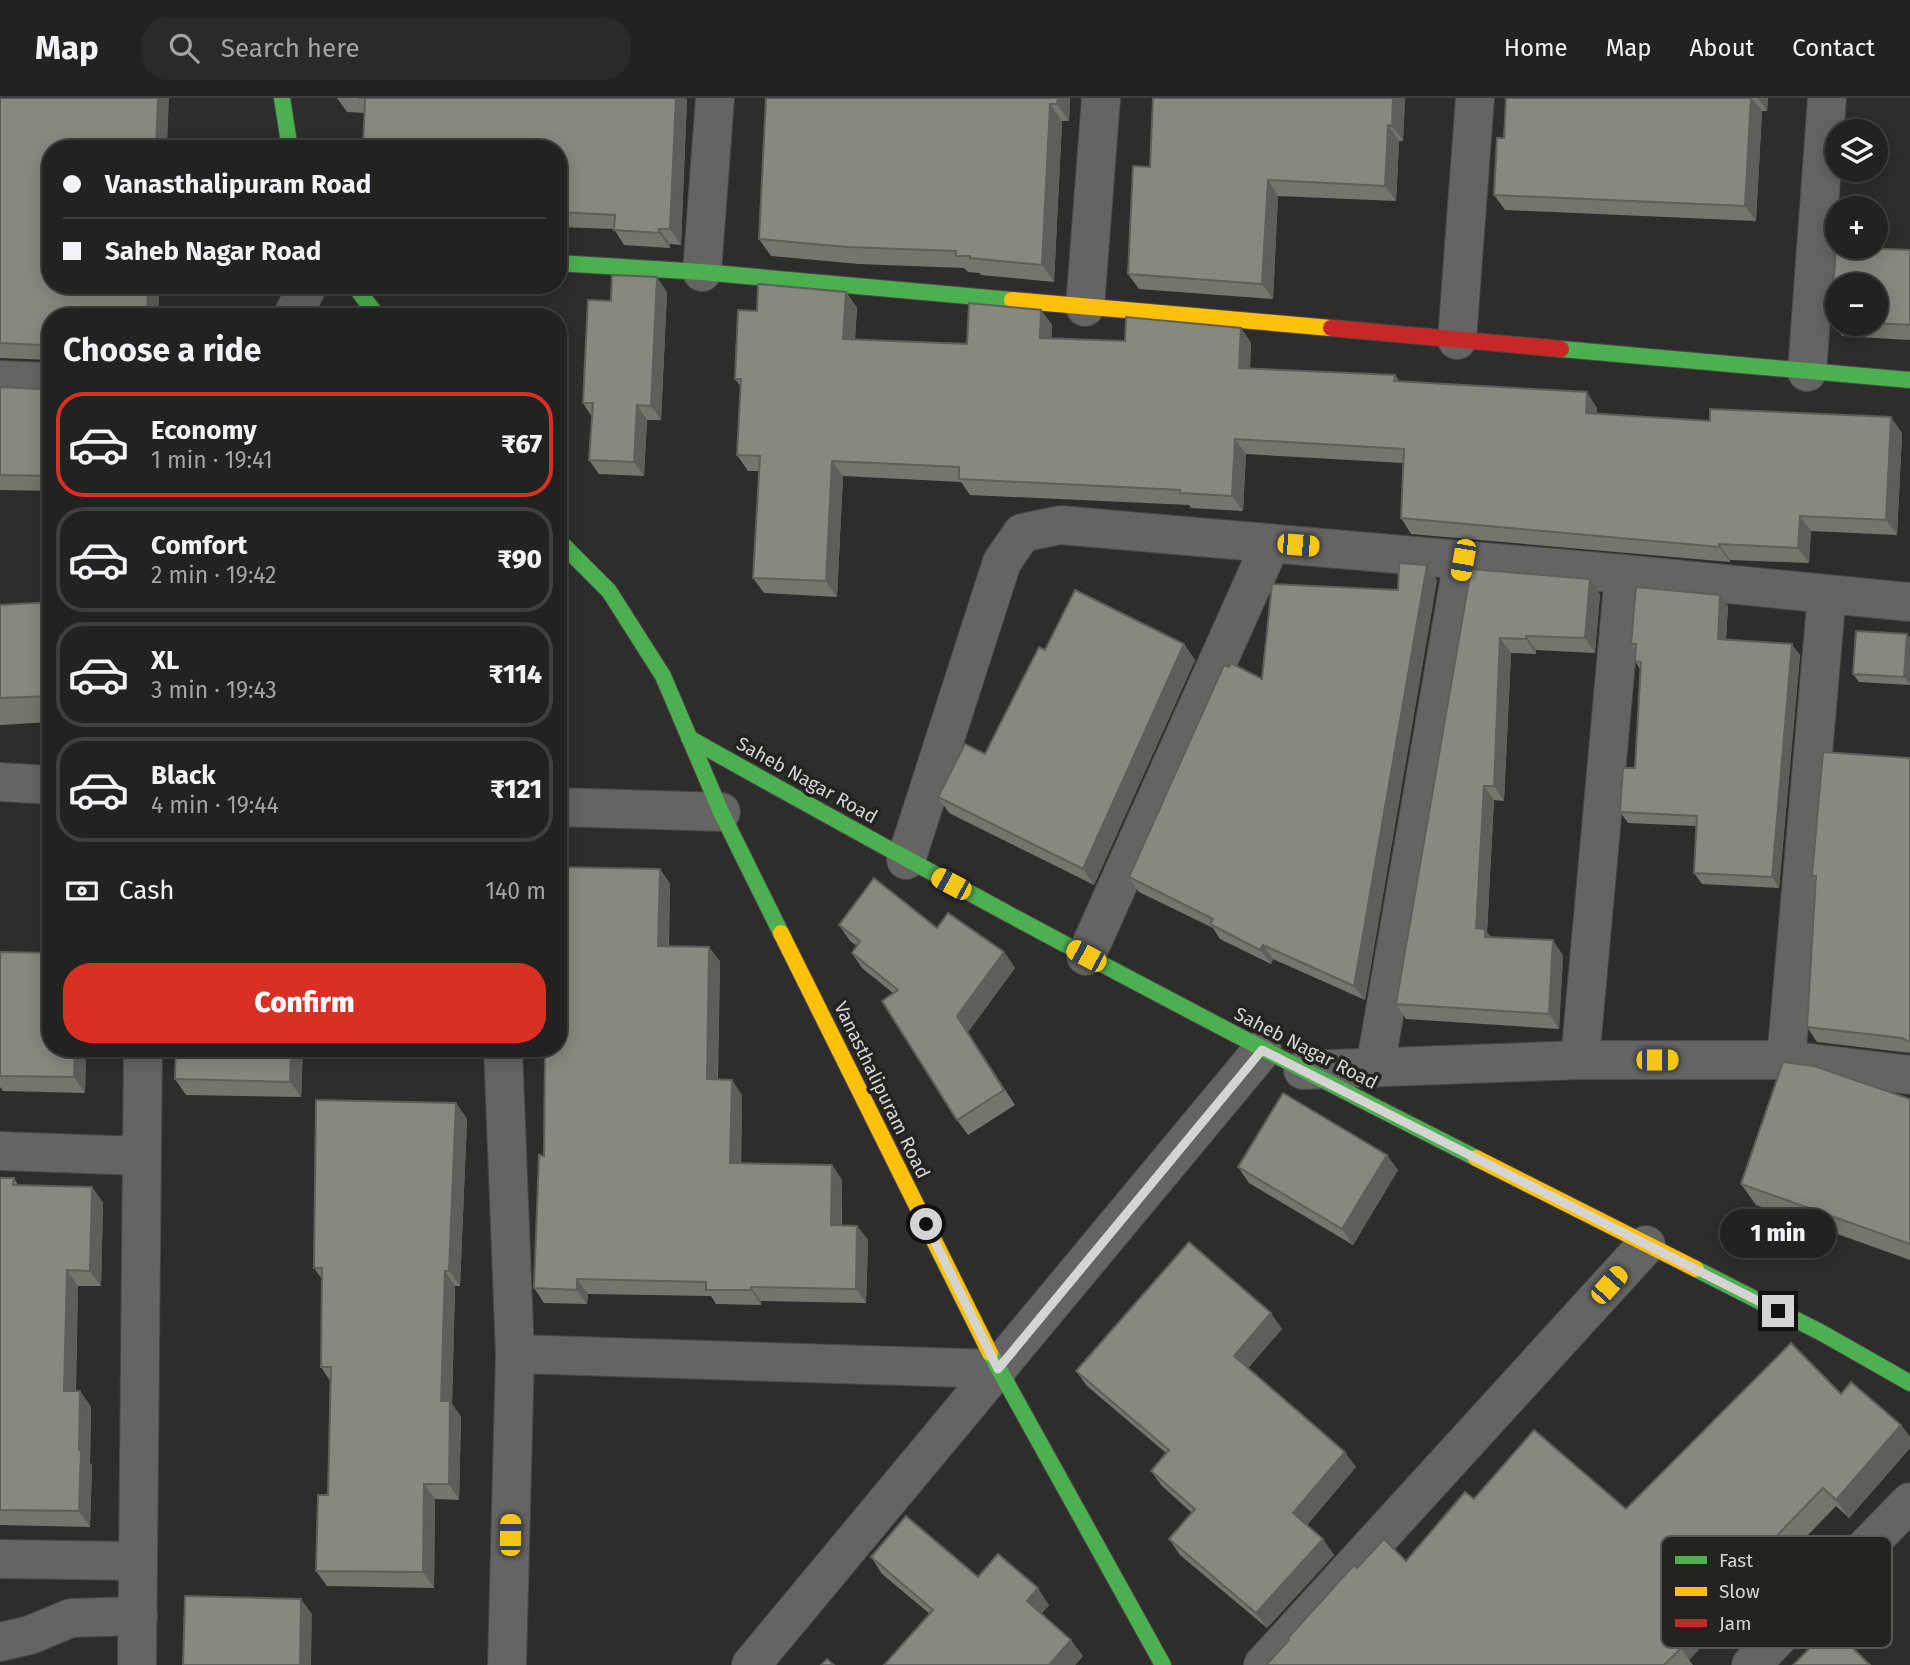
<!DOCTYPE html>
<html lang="en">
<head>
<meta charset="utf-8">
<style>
	body { margin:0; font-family:"Fira Sans",sans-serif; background:#2a2a29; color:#f1f3f6; height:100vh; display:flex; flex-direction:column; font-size:26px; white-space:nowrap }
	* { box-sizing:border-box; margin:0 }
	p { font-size:23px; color:#a2a4a5 }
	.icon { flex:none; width:38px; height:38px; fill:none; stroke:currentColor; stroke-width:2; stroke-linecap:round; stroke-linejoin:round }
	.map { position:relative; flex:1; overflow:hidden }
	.details { position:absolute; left:42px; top:210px; width:525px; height:749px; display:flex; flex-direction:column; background:#222220; border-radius:28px; box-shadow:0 4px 18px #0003,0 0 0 2px #3f3f3e }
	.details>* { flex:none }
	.guide { position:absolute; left:42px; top:42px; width:525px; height:154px; border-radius:28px; box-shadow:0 4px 18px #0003,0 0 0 2px #3f3f3e; display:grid; align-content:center; height:154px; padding:0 21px; background:#222220 }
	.buttons { position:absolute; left:1825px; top:21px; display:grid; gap:14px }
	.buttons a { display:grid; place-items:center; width:63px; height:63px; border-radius:50%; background:#222220; box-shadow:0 4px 18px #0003,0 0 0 2px #3f3f3e; font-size:35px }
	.end { position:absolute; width:32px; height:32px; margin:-16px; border:9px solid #d6d4d3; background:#111; box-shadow:0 0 0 4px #111 }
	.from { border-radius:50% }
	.bubble { position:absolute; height:49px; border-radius:24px; background:#222220; box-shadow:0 4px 18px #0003,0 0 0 2px #3f3f3e; font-size:23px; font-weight:800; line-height:49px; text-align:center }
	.car { position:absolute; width:21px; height:42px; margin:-21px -10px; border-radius:9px; box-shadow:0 0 5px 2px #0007; background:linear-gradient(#f5c518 24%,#345 0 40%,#f5c518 0 76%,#345 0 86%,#f5c518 0) }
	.guide b { display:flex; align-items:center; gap:24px; height:66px; font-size:26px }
	.guide b+b { border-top:2px solid #3f3f3e }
	.guide i { width:18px; height:18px; background:#f1f3f6 }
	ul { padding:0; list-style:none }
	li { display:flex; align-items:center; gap:21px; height:105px; margin:0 14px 10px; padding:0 7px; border:4px solid #3f3f3e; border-radius:28px }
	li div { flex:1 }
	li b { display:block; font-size:26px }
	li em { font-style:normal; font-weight:800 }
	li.on { border-color:#d93025 }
	li>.icon { width:63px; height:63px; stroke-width:1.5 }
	h2 { padding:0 21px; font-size:32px; line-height:84px }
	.pay { display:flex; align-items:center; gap:18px; height:77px; padding:0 21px; font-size:26px }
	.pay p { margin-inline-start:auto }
	.action { display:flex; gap:14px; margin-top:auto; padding:14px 21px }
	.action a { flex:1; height:80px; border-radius:28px; background:#d93025; color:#fff; font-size:28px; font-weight:800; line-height:80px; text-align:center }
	header { display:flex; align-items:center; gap:42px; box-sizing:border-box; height:98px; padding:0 35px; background:#222220; border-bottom:2px solid #3f3f3e }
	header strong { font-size:33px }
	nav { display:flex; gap:38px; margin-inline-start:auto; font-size:24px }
	.search { width:490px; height:63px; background:#2a2a29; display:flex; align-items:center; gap:18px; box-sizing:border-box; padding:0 24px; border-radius:28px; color:#a2a4a5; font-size:26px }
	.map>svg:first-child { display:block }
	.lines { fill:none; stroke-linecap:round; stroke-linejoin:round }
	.street-casing { stroke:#494846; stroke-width:40 }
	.fast-casing { stroke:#494846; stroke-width:18 }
	.slow-casing { stroke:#494846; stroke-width:18 }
	.jam-casing { stroke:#494846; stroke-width:18 }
	.street { stroke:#656462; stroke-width:38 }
	.fast { stroke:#4caf50; stroke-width:16 }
	.slow { stroke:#ffc107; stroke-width:16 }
	.jam { stroke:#c62828; stroke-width:16 }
	.wall { fill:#75756e; fill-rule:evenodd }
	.shaded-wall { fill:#5f5f5a }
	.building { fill:#888880; stroke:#5f5f5a; stroke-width:2 }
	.route { stroke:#d6d4d3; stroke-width:9 }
	.labels { text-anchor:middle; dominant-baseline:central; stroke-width:7; stroke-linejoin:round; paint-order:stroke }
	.street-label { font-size:19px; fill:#d6d4d3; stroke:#252320 }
	.key { fill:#252320; stroke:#5a5856; stroke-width:2 }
	.key-label { font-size:19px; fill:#d6d4d3 }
</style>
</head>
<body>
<header>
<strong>Map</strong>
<div class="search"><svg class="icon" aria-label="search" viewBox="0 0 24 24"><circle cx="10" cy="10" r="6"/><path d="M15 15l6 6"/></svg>Search here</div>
<nav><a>Home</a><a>Map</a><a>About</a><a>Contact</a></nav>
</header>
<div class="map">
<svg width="1910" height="1567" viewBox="0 0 1910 1567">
	<rect width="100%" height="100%" fill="#2e2d2b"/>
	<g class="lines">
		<g class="street-casing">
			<g id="street">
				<polyline points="702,174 715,0"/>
				<polyline points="1085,209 1101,0"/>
				<polyline points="292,219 308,187"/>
				<polyline points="1457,242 1475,0"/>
				<polyline points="1807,274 1827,0"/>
				<polyline points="0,282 51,284"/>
				<polyline points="0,684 51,687"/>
				<polyline points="558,709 721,714"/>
				<polyline points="906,762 1002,464 1022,435 1060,427 1624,476 1910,504"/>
				<polyline points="1086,858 1271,445"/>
				<polyline points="503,950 515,1256 507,1567"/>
				<polyline points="1580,962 1624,476"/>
				<polyline points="1786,962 1827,496"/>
				<polyline points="1375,970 1463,462"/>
				<polyline points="1303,972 1580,962 1786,962 1910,977"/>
				<polyline points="0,1053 141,1058"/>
				<polyline points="515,1256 998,1271"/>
				<polyline points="0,1461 138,1463"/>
				<polyline points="0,1544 30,1537 71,1520 138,1518"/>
				<polyline points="137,1567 143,950"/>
				<polyline points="751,1567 1262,952"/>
				<polyline points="1263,1567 1646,1147"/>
				<polyline points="1751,1567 1910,1404"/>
			</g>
		</g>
		<g class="fast-casing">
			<g id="fast">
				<polyline points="282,0 290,51"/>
				<polyline points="558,165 702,174 1012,202"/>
				<polyline points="354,187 378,219"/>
				<polyline points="1561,251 1910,282"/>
				<polyline points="558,442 609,493 663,578 721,714 781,835"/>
				<path d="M689,640c259,146 522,286 787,420"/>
				<polyline points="1696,1171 1822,1235 1910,1285"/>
				<polyline points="990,1255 1163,1567"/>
			</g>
		</g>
		<g class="slow-casing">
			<g id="slow">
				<polyline points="1012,202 1331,230"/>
				<polyline points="781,835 990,1255"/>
				<polyline points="1476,1060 1696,1171"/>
			</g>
		</g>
		<g class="jam-casing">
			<polyline id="jam" points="1331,230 1561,251"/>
		</g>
		<use href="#street" class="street"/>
		<use href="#fast" class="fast"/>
		<use href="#slow" class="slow"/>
		<use href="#jam" class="jam"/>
	</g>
	<g class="wall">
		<polygon points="0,0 51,51 159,187 158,219 51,219 51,262 0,260"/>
		<polygon points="337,0 687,0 681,147 670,146 670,150 624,147 614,131 558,129 558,51 365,15 347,14"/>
		<polygon points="766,0 1070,0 1069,23 1062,23 1054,184 981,177 980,175 968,174 964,170 859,166 771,158 759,141"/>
		<polygon points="1153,0 1405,0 1403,43 1399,43 1396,103 1278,98 1273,201 1139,191 1128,176 1150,69"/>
		<polygon points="1506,0 1768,0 1767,13 1762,13 1756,123 1505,112 1494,97 1504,40"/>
		<path d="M1836,149l74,3v90l-68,-4 -11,-15zM1838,187h38v39h-38z"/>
		<polygon points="667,194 661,322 647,322 644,378 599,376 589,362 592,319 583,305 611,203"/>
		<polygon points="846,194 857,210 855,241 967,246 1041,212 1052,227 1051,240 1125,243 1241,230 1251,245 1250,270 1395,277 1399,283 1597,310 1597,316 1902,335 1897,437 1811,433 1809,465 1730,462 1730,464 1411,436 1401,420 1403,365 1246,356 1243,413 1191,410 1189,407 970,397 961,384 843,378 837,499 764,495 753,480 759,373 748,373 737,357 741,289 735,281 757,213"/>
		<polygon points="51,288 51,393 0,392 0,289 39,291"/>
		<polygon points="1471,471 1600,496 1595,555 1536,552 1536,556 1511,555 1504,703 1494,702 1487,834 1491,839 1563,857 1559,931 1406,921 1396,906"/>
		<polygon points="1437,482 1365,902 1273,861 1271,866 1220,841 1213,830 1139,794 1129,779 1229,569 1262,581 1398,492"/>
		<polygon points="51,504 51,624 0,627 0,507"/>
		<polygon points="1728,508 1726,542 1800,557 1779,790 1702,786 1694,775 1696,728 1628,725 1620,714 1635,670 1640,571 1635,563 1635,552 1631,546"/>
		<polygon points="1907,536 1910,540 1910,587 1859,584 1853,576"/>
		<polygon points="1184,546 1195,562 1094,787 949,715 938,699 985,656 1045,552"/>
		<polygon points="1910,660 1910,955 1817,944 1807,929 1815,782 1812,778"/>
		<polygon points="660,771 670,786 669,848 720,863 718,981 742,997 741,1065 832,1067 842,1082 842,1127 857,1128 868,1142 866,1205 761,1203 761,1207 716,1206 711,1198 588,1196 587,1206 544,1205 534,1190 544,1058"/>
		<polygon points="839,827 937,830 1004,854 1015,870 968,934 1015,1007 968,1037 957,1022 893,895 862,870 852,855 857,848 850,843"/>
		<polygon points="0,854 86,950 85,995 3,993 0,989"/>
		<polygon points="303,950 301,999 186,997 175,981"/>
		<polygon points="1910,1001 1910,1162 1756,1107 1741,1086"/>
		<polygon points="456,1005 467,1021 460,1188 455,1188 452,1306 461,1319 459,1402 435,1401 434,1490 327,1488 316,1473 328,1397 330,1283 321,1269 322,1181 314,1170"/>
		<polygon points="1238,1069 1398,1072 1353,1147 1249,1085"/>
		<polygon points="0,1080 14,1080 18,1087 92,1089 103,1105 101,1188 78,1188 76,1293 80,1293 91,1309 90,1365 92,1367 90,1429 0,1427"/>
		<polygon points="1282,1231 1248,1270 1356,1369 1307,1427 1334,1457 1267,1530 1180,1457 1169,1441 1192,1415 1162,1388 1151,1373 1166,1355 1087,1288 1076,1273"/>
		<polygon points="1841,1296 1901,1327 1910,1339 1910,1350 1849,1420 1836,1408 1750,1497 1689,1562 1693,1567 1266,1567 1357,1470 1406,1463 1474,1401 1626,1411"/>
		<polygon points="871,1459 978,1479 1049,1507 1041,1516 1083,1558 1075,1567 884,1567 930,1516 882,1476"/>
	</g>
	<g class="shaded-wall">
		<polygon points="158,0 169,0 167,51 156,51"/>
		<polygon points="676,0 687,0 681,147 670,131"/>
		<polygon points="1058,0 1070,0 1069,23 1057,6"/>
		<polygon points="1393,0 1405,0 1403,43 1392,28"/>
		<polygon points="1751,0 1752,0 1762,13 1756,123 1745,108"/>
		<polygon points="1758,0 1768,0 1767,13"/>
		<polygon points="1050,6 1062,23 1054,184 1042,167"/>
		<polygon points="1388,27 1399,43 1396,103 1385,88"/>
		<polygon points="1268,82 1278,98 1273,201 1262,186"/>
		<polygon points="659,131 670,146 670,150 659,135"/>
		<polygon points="657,179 667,194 661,322 651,308"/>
		<polygon points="148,187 159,187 158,219 147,219"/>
		<polygon points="846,194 857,210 854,256 843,241"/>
		<polygon points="1041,212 1052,227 1051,255 1040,240"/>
		<polygon points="1241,230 1251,245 1249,285 1239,270"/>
		<polygon points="1587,294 1597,310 1596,331 1586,315"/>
		<polygon points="637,307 647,322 644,378 634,364"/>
		<polygon points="1891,319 1902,335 1897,437 1886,422"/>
		<polygon points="1235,341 1246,356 1243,413 1232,398"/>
		<polygon points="832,363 843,378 837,499 826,483"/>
		<polygon points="1800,418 1811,433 1809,465 1798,450"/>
		<polygon points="1719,446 1730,462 1730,464 1719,449"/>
		<polygon points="1427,467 1437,482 1365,902 1354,888"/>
		<polygon points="1590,481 1600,496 1595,555 1585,540"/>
		<polygon points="1720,497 1728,508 1725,552 1718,541"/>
		<polygon points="1907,536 1910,540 1910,587 1904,579"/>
		<polygon points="1526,538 1536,552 1536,556 1526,541"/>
		<polygon points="1500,540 1511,555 1504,703 1494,688"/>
		<polygon points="1184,546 1195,562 1094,787 1083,771"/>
		<polygon points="1792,546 1800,557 1779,790 1772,779"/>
		<polygon points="1484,688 1494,702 1487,834 1495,845 1495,854 1476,830"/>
		<polygon points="660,771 670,786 668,862 658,848"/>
		<polygon points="1553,842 1563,857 1559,931 1549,916"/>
		<polygon points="1263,847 1273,861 1271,866 1260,852"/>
		<polygon points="709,849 720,863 717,996 707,981"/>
		<polygon points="1004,854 1015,870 968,934 1015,1007 957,918"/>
		<polygon points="75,950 86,950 85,995 74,979"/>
		<polygon points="291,950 303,950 301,999 290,984"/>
		<polygon points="732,982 742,997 741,1079 730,1065"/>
		<polygon points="456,1005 467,1021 460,1188 449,1173"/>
		<polygon points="1387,1057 1398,1072 1353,1147 1342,1131"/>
		<polygon points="832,1067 842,1082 841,1142 831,1127"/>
		<polygon points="92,1089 103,1105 101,1188 90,1173"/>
		<polygon points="857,1128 868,1142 866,1205 856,1191"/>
		<polygon points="67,1172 78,1188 75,1309 64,1293"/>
		<polygon points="445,1173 455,1188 452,1306 461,1319 459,1402 449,1386 441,1303"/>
		<polygon points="577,1181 588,1196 587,1206 577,1192"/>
		<polygon points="751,1189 761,1203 761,1207 751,1192"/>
		<polygon points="1271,1215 1282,1231 1245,1273 1234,1258"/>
		<polygon points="80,1293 91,1309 90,1365 92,1367 90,1429 79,1413"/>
		<polygon points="1901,1327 1910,1339 1910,1350 1849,1420 1836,1402"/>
		<polygon points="1345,1354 1356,1369 1303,1431 1293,1415"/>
		<polygon points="424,1386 435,1401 434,1490 423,1474"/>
		<polygon points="1323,1441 1334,1457 1267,1530 1256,1515"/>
		<polygon points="1737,1479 1750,1497 1689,1562 1681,1550 1675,1545"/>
		<polygon points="1038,1490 1049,1507 1038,1520 1027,1503"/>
		<polygon points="301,1501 312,1516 311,1567 300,1567"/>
		<polygon points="1071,1542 1083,1558 1075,1567 1049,1567"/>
	</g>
	<g class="building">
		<polygon points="0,0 158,0 156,51 51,51 51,187 148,187 147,219 51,219 51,250 41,247 0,245"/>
		<polygon points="358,0 676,0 670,131 659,131 659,135 614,132 615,117 558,114 558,51 363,51 365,0"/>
		<polygon points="766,0 1058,0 1057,6 1050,6 1042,167 970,160 970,158 956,158 956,153 847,149 759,141"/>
		<polygon points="1153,0 1393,0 1392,28 1388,27 1385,88 1268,82 1262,186 1128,176 1133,68 1150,69"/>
		<polygon points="1506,0 1751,0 1745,108 1494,97 1497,40 1504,40"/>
		<polygon points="1836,149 1910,152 1910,227 1876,225 1876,187 1838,187 1838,223 1831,223"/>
		<polygon points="612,177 657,179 651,308 637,307 634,364 589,362 593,305 583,305 588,202 611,203"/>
		<polygon points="758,186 846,194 843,241 967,246 969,205 1041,212 1040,240 1125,243 1126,219 1241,230 1239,270 1395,277 1394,283 1587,294 1586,315 1710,323 1710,311 1891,319 1886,422 1800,418 1798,450 1719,446 1719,449 1401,420 1404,351 1235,341 1232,398 1180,395 1180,392 959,381 959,369 832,363 826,483 753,480 760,358 737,357 741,281 735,281 738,212 757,213"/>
		<polygon points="51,288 51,378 0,377 0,289 39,291"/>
		<polygon points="1399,465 1427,467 1354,888 1263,847 1260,852 1210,826 1213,821 1129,779 1224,567 1229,569 1231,565 1262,581 1272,486 1398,492"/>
		<polygon points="1471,471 1590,481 1585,540 1526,538 1526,541 1500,540 1494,688 1484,688 1476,830 1485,831 1485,839 1553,842 1549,916 1396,906"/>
		<polygon points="1636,489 1720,497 1718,541 1792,546 1772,779 1694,775 1697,718 1620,714 1623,670 1635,670 1641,564 1635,563 1636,546 1631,546"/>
		<polygon points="1075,492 1184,546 1083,771 938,699 965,646 985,656 1039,549 1045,552"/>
		<polygon points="51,504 51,598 0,600 0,507"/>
		<polygon points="1856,533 1907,536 1904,579 1853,576"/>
		<polygon points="1823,654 1910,660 1910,944 1902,940 1807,929 1816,778 1812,778"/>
		<polygon points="558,769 660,771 658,848 709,849 707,981 732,982 730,1065 832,1067 831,1127 857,1128 856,1191 751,1189 751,1192 706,1192 706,1184 577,1181 577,1192 534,1190 539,1057 544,1058 545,950 558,950"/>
		<polygon points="874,780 937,830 948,815 1004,854 957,918 1004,992 957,1022 882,903 898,892 852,855 860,843 839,827"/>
		<polygon points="0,854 51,855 51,950 75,950 74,979 0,978"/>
		<polygon points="176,950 291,950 290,984 175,981"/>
		<polygon points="1783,964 1814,968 1910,1001 1910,1146 1741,1086"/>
		<polygon points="1283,995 1387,1057 1342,1131 1238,1069"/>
		<polygon points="316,1002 456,1005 449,1173 445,1173 441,1303 450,1303 449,1386 424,1386 423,1474 316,1473 318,1397 328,1397 331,1269 321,1269 322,1170 314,1170"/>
		<polygon points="0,1080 14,1080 13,1087 92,1089 90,1173 67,1172 64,1293 80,1293 79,1352 81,1352 79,1413 0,1412"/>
		<polygon points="1189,1144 1271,1215 1234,1258 1345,1354 1293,1415 1323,1441 1256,1515 1169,1441 1195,1411 1151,1373 1169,1352 1076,1273"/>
		<polygon points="1791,1245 1841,1296 1851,1284 1901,1327 1836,1402 1823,1390 1737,1479 1675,1545 1681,1550 1664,1567 1266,1567 1289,1542 1288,1540 1354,1467 1357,1470 1384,1441 1406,1463 1465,1394 1474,1401 1534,1332 1626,1411"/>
		<polygon points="906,1418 978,1479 998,1456 1038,1490 1027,1503 1071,1542 1049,1567 884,1567 933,1512 871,1459"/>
		<polygon points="185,1498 301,1501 300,1567 183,1567"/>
		<polygon points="1831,1529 1870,1567 1793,1567"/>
		<polygon points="827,1561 834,1567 821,1567"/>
	</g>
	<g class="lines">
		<polyline class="route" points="926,1126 998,1271 1262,952 1778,1213"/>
	</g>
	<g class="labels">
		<g class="street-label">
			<text transform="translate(807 682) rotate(29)">Saheb Nagar Road</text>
			<text transform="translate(1306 950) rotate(27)">Saheb Nagar Road</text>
			<text transform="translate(882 992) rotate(64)">Vanasthalipuram Road</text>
		</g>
	</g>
	<rect x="1661" y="1438" width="231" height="112" rx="10" class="key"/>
	<rect x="1675" y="1458" width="32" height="8" fill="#4caf50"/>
	<rect x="1675" y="1489" width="32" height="9" fill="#ffc107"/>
	<rect x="1675" y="1521" width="32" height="8" fill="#c62828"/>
	<g class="key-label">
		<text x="1719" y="1469">Fast</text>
		<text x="1719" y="1500">Slow</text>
		<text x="1719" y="1532">Jam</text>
	</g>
</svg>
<div class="buttons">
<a><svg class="icon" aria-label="layers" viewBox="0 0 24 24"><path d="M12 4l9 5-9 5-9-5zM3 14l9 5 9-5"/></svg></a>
<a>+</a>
<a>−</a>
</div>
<i class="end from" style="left:926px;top:1126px"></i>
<i class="end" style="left:1778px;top:1213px"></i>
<div class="bubble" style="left:1720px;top:1111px;width:116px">1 min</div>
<i class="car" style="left:1298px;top:447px;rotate:95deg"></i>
<i class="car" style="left:1463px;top:462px;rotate:190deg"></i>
<i class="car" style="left:951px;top:786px;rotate:298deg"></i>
<i class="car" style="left:1086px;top:858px;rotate:298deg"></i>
<i class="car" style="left:1657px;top:962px;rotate:90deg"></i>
<i class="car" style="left:1609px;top:1187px;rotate:42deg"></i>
<i class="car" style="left:510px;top:1437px;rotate:1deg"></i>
<div class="guide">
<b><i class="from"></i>Vanasthalipuram Road</b>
<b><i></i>Saheb Nagar Road</b>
</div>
<section class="details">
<h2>Choose a ride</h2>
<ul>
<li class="on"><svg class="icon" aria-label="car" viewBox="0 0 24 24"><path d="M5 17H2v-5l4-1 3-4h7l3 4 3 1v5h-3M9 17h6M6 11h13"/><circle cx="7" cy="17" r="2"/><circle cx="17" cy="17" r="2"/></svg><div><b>Economy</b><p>1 min · 19:41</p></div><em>₹67</em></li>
<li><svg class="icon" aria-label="car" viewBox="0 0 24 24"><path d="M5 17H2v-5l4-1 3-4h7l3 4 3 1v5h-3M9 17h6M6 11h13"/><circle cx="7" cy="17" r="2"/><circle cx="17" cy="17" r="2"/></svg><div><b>Comfort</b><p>2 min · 19:42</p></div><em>₹90</em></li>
<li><svg class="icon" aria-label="car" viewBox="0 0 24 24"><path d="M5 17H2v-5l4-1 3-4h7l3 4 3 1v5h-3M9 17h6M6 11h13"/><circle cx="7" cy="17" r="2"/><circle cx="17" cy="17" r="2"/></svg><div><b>XL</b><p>3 min · 19:43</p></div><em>₹114</em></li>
<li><svg class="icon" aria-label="car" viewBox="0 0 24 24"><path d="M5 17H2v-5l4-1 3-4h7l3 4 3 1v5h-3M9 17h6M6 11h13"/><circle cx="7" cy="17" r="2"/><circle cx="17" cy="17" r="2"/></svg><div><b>Black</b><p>4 min · 19:44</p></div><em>₹121</em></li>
</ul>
<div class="pay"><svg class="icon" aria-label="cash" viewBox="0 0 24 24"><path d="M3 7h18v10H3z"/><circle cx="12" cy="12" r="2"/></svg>Cash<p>140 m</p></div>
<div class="action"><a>Confirm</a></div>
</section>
</div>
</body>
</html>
